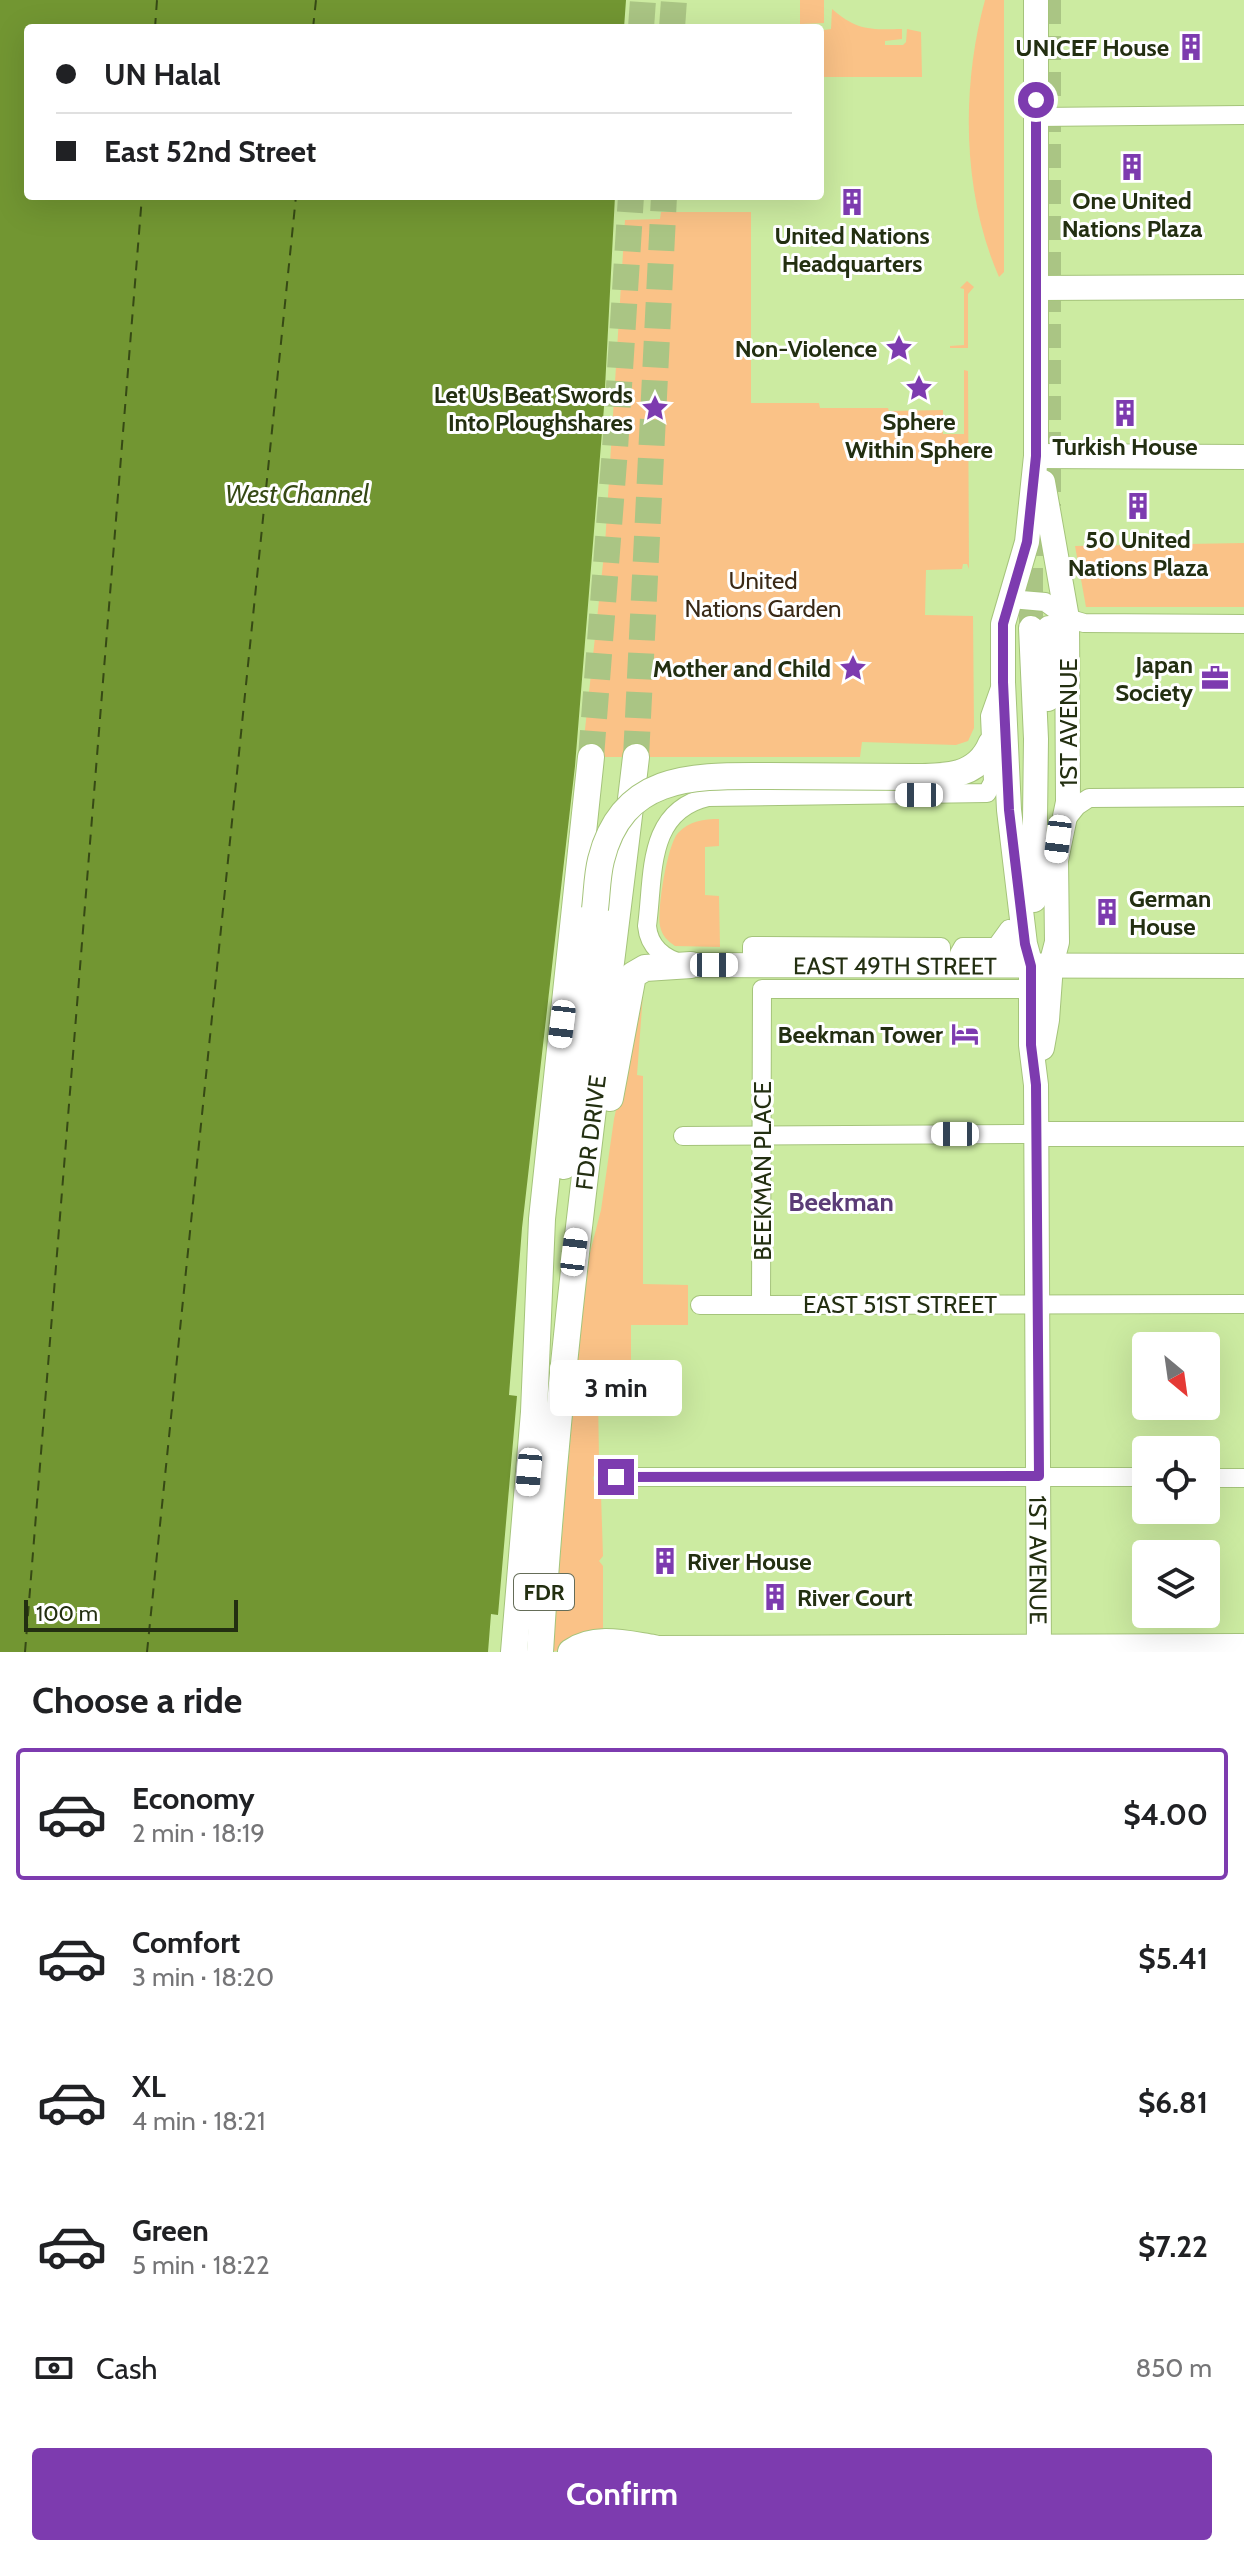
<!DOCTYPE html>
<html lang="en">
<head>
<meta charset="utf-8">
<style>
	body { margin:0; font-family:Cabin,sans-serif; background:#f2f2f2; color:#202124; height:100vh; display:flex; flex-direction:column; font-size:30px; white-space:nowrap }
	* { box-sizing:border-box; margin:0 }
	p { font-size:26px; color:#757577 }
	.icon { flex:none; width:44px; height:44px; fill:none; stroke:currentColor; stroke-width:2; stroke-linecap:round; stroke-linejoin:round }
	.map { position:relative; height:1652px; overflow:hidden }
	.panel { display:flex; flex-direction:column; background:#fff; flex:1 }
	.panel>* { flex:none }
	.banner { position:absolute; left:24px; top:24px; width:800px; height:176px; border-radius:8px; box-shadow:0 8px 32px #0002; display:grid; align-content:center; height:176px; padding:0 32px; background:#fff }
	.needle { width:52px; rotate:151deg }
	.tools { position:absolute; left:1132px; top:1332px; display:grid; gap:16px }
	.tools a { display:grid; place-items:center; width:88px; height:88px; border-radius:8px; background:#fff; box-shadow:0 8px 32px #0002; font-size:40px }
	.scale { position:absolute; left:24px; bottom:20px; width:214px; box-sizing:border-box; padding-left:8px; border:4px solid #232f11; border-top:0; font-size:22px; line-height:28px; white-space:nowrap; color:#232f11; -webkit-text-stroke:6px #fff; paint-order:stroke }
	.end { position:absolute; width:36px; height:36px; margin:-18px; border:10px solid #7d3baf; background:#fff; box-shadow:0 0 0 4px #fff }
	.from { border-radius:50% }
	.bubble { position:absolute; height:56px; border-radius:8px; background:#fff; box-shadow:0 8px 32px #0002; font-size:26px; font-weight:700; line-height:56px; text-align:center }
	.car { position:absolute; width:24px; height:48px; margin:-24px -12px; border-radius:10px; box-shadow:0 0 6px 2px #0007; background:linear-gradient(#fff 24%,#345 0 40%,#fff 0 76%,#345 0 86%,#fff 0) }
	.banner b { display:flex; align-items:center; gap:28px; height:76px; font-size:30px }
	.banner b+b { border-top:2px solid #e0e0e0 }
	.banner i { width:20px; height:20px; background:#202124 }
	ul { padding:0; list-style:none }
	li { display:flex; align-items:center; gap:24px; height:132px; margin:0 16px 12px; padding:0 16px; border:4px solid transparent; border-radius:8px }
	li div { flex:1 }
	li b { display:block; font-size:30px }
	li em { font-style:normal; font-weight:700 }
	li.current { border-color:#7d3baf }
	li>.icon { width:72px; height:72px; stroke-width:1.5 }
	h2 { padding:0 32px; font-size:36px; line-height:96px }
	.pay { display:flex; align-items:center; gap:20px; height:88px; padding:0 32px; font-size:30px }
	.pay p { margin-inline-start:auto }
	.action { display:flex; gap:16px; margin-top:auto; padding:16px 32px }
	.action a { flex:1; height:92px; border-radius:8px; background:#7d3baf; color:#fff; font-size:32px; font-weight:700; line-height:92px; text-align:center }
	.map>svg:first-child { display:block }
	.green { fill:#fac287 }
	.water { fill:#729632 }
	.lines { fill:none; stroke-linecap:round; stroke-linejoin:round }
	.ferry { stroke:#364915; stroke-width:2; stroke-dasharray:10 8; stroke-linecap:butt }
	.major-tunnel { stroke:#aac584; stroke-width:24; stroke-dasharray:24 12; stroke-linecap:butt }
	.highway-tunnel { stroke:#aac584; stroke-width:26; stroke-dasharray:26 13; stroke-linecap:butt }
	.minor-casing { stroke:#a5c47b; stroke-width:20 }
	.major-casing { stroke:#a5c47b; stroke-width:26 }
	.highway-casing { stroke:#a5c47b; stroke-width:28 }
	.minor { stroke:#fff; stroke-width:18 }
	.major { stroke:#fff; stroke-width:24 }
	.highway { stroke:#fff; stroke-width:26 }
	.highway-bridge-casing { stroke:#a5c47b; stroke-width:28; stroke-linecap:butt }
	.highway-bridge { stroke:#fff; stroke-width:26 }
	.route { stroke:#7d3baf; stroke-width:10 }
	.labels { text-anchor:middle; dominant-baseline:central; stroke-width:6; stroke-linejoin:round; paint-order:stroke }
	.shield { fill:#fff; stroke:#656d58; stroke-width:2 }
	.shield-label { font-size:22px; font-weight:bold; fill:#232f11 }
	.poi-label { font-size:24px; font-weight:bold; fill:#232f11; stroke:#fff; text-anchor:end }
	.park-label { font-size:24px; fill:#3a2916; stroke:#fff }
	.street-label { font-size:24px; fill:#232f11; stroke:#fff }
	.water-label { font-size:26px; font-style:italic; fill:#364915; stroke:#fff }
	.neighbourhood-label { font-size:26px; font-weight:bold; fill:#5b3c77; stroke:#fff }
</style>
</head>
<body>
<div class="map">
<svg width="1244" height="1652" viewBox="0 0 1244 1652">
	<rect width="100%" height="100%" fill="#cceba1"/>
	<g class="green">
		<polygon points="800,0 824,0 824,23 800,24"/>
		<path d="M985,0h19v272l-5,5c-37,-84 -38,-190 -14,-277z"/>
		<path d="M832,9c24,21 38,21 70,20v10l-17,2v4h18l3,-3 1,-13 14,3 1,45h-98v-47l7,-1z"/>
		<polygon points="661,212 751,212 751,403 819,403 820,408 888,408 889,411 943,410 943,434 964,434 964,370 968,371 969,569 967,564 963,564 962,569 926,570 925,615 973,616 974,728 968,741 956,745 862,742 860,757 582,757 605,545 625,220 660,219"/>
		<polygon points="967,281 974,287 968,294 968,348 950,348 950,346 964,345 964,289 960,288"/>
		<polygon points="1244,543 1244,607 1086,607 1075,546"/>
		<path d="M719,819v27l-14,1v48l14,1 1,51 -45,-1c-7,-5 -13,-10 -15,-20 -3,-16 7,-81 18,-93 11,-12 26,-14 41,-14z"/>
		<polygon points="644,980 637,1075 643,1076 643,1284 688,1285 688,1325 631,1325 631,1401 623,1401 622,1396 598,1396 599,1460 593,1478 597,1495 601,1495 603,1556 599,1561 603,1566 603,1635 552,1652 585,1272 601,1210 614,1119"/>
	</g>
	<polygon class="water" points="0,0 626,0 624,28 28,28 28,196 615,196 604,407 575,766 522,1228 509,1395 517,1396 498,1615 491,1614 488,1652 0,1652"/>
	<g class="lines">
		<g class="ferry">
			<polyline points="155,28 157,0"/>
			<polyline points="313,28 316,0"/>
			<polyline points="25,1652 142,196"/>
			<polyline points="147,1652 296,196"/>
		</g>
		<g class="major-tunnel">
			<polyline points="1049,0 1049,506"/>
			<polyline points="1031,628 1031,538"/>
		</g>
		<g class="highway-tunnel">
			<polyline points="641,28 643,0"/>
			<polyline points="672,28 674,0"/>
			<polyline points="591,757 615,449 631,196"/>
			<polyline points="636,757 664,196"/>
		</g>
		<g class="minor-casing">
			<g id="minor">
				<polyline points="1036,117 1244,115"/>
				<polyline points="1011,599 1045,602 1067,618 1084,623 1244,624"/>
				<polyline points="1065,821 1077,806 1089,798 1244,797"/>
				<polygon points="1009,929 1015,949 1011,954 959,954 963,947 996,947"/>
				<polygon points="752,946 941,947 941,954 752,953"/>
				<path d="M684,964c-20,-5 -35,-17 -37,-38 7,-51 -1,-115 61,-129l279,-4 6,-11 -3,-66 11,-31"/>
				<polyline points="683,1136 1036,1134"/>
				<polyline points="700,1305 1244,1304"/>
				<polyline points="761,1305 762,989 1031,989"/>
				<polyline points="616,1477 1146,1477"/>
				<polyline points="1206,1478 1244,1478"/>
			</g>
		</g>
		<g class="major-casing">
			<g id="major">
				<path id="s1" d="M1036,0v456l-9,86 -24,82v58l6,128 16,134 6,22v79l5,40 3,567"/>
				<polyline points="1036,288 1244,287"/>
				<polyline points="1036,456 1244,457"/>
				<polyline points="1031,628 1036,739 1034,900"/>
				<polyline points="1048,699 1049,628"/>
				<path id="s2" d="M691,965l553,1"/>
				<polyline points="1042,1048 1047,1020 1051,965 1057,942 1056,860 1068,802 1067,618 1043,482"/>
				<polyline points="1036,1134 1244,1134"/>
				<polyline points="654,1648 1244,1646"/>
			</g>
		</g>
		<g class="highway-casing">
			<g id="highway">
				<path d="M912,777c32,0 65,1 79,-33"/>
				<polyline points="610,1098 633,975 645,968 691,965"/>
				<polyline points="564,1166 595,909"/>
				<polyline points="514,1652 534,1412 542,1219 591,757"/>
				<path id="s3" d="M540,1652c18,-300 61,-597 96,-895"/>
				<path d="M571,1652c24,-17 56,-8 83,-4"/>
			</g>
		</g>
		<use href="#minor" class="minor"/>
		<use href="#major" class="major"/>
		<use href="#highway" class="highway"/>
		<g class="highway-bridge-casing">
			<path id="highway-bridge" d="M595,909c2,-16 2,-33 6,-49 22,-89 97,-84 169,-84 48,0 95,1 142,1"/>
		</g>
		<use href="#highway-bridge" class="highway-bridge"/>
	</g>
	<g class="lines">
		<polyline class="route" points="616,1477 1039,1476 1036,1085 1031,1045 1031,966 1025,944 1009,810 1003,682 1003,624 1027,542 1036,456 1036,100"/>
	</g>
	<defs>
		<g id="building-bare" transform="scale(2.16)"><path d="M-4-6H4V6H1V3H-1V6H-4ZM-2.5-4.3h1.7v1.8h-1.7ZM.8-4.3h1.7v1.8H.8ZM-2.5-1h1.7V.8h-1.7ZM.8-1h1.7V.8H.8Z" fill="#7d3baf" stroke="#fff" stroke-width="2.5" paint-order="stroke"/></g>
		<g id="sight-bare" transform="scale(2.16)"><path d="M0-6L1.8-2.2L6-1.7L2.9 1.2L3.7 5.4L0 3.3L-3.7 5.4L-2.9 1.2L-6-1.7L-1.8-2.2Z" fill="#7d3baf" stroke="#fff" stroke-width="2.5" paint-order="stroke"/></g>
		<g id="office-bare" transform="scale(2.16)"><path d="M-6-3h4V-5.5h4V-3h4V5H-6ZM-1-4.5V-3h2v-1.5ZM-6 0V1H6V0Z" fill="#7d3baf" stroke="#fff" stroke-width="2.5" paint-order="stroke"/></g>
		<g id="hotel-bare" transform="scale(2.16)"><path d="M-6-4.5h1.5V1H6V5H4.5V3h-9V5H-6ZM-4 0a1.8 1.8 0 1 1 3.6 0ZM.5 0V-2.5h3Q6-2.5 6 0Z" fill="#7d3baf" stroke="#fff" stroke-width="2.5" paint-order="stroke"/></g>
	</defs>
	<g fill-rule="evenodd">
		<use href="#building-bare" x="1191" y="47"/>
		<use href="#building-bare" x="1132" y="167"/>
		<use href="#building-bare" x="852" y="202"/>
		<use href="#sight-bare" x="899" y="348"/>
		<use href="#sight-bare" x="919" y="388"/>
		<use href="#sight-bare" x="655" y="408"/>
		<use href="#building-bare" x="1125" y="413"/>
		<use href="#building-bare" x="1138" y="506"/>
		<use href="#sight-bare" x="853" y="668"/>
		<use href="#office-bare" x="1215" y="678"/>
		<use href="#building-bare" x="1107" y="912"/>
		<use href="#hotel-bare" x="965" y="1034"/>
		<use href="#building-bare" x="665" y="1561"/>
		<use href="#building-bare" x="775" y="1597"/>
	</g>
	<g class="labels">
		<rect class="shield" x="514" y="1574" width="60" height="36" rx="6"/>
		<g class="shield-label">
			<text x="544" y="1592">FDR</text>
		</g>
		<g class="poi-label">
			<text x="1169" y="47">UNICEF House</text>
			<text x="1132" y="200" text-anchor="middle">One United<tspan x="1132" dy="28">Nations Plaza</tspan></text>
			<text x="852" y="235" text-anchor="middle">United Nations<tspan x="852" dy="28">Headquarters</tspan></text>
			<text x="877" y="348">Non-Violence</text>
			<text x="633" y="394">Let Us Beat Swords<tspan x="633" dy="28">Into Ploughshares</tspan></text>
			<text x="919" y="421" text-anchor="middle">Sphere<tspan x="919" dy="28">Within Sphere</tspan></text>
			<text x="1125" y="446" text-anchor="middle">Turkish House</text>
			<text x="1138" y="539" text-anchor="middle">50 United<tspan x="1138" dy="28">Nations Plaza</tspan></text>
			<text x="1193" y="664">Japan<tspan x="1193" dy="28">Society</tspan></text>
			<text x="831" y="668">Mother and Child</text>
			<text x="1129" y="898" text-anchor="start">German<tspan x="1129" dy="28">House</tspan></text>
			<text x="943" y="1034">Beekman Tower</text>
			<text x="687" y="1561" text-anchor="start">River House</text>
			<text x="797" y="1597" text-anchor="start">River Court</text>
		</g>
		<g class="park-label">
			<text x="763" y="580">United<tspan x="763" dy="28">Nations Garden</tspan></text>
		</g>
		<g class="street-label">
			<text transform="translate(1068 723) rotate(-90)">1ST AVENUE</text>
			<text stroke="none"><textPath href="#s2" startOffset="204">EAST 49TH STREET</textPath></text>
			<text stroke="none"><textPath href="#s3" startOffset="522">FDR DRIVE</textPath></text>
			<text transform="translate(762 1171) rotate(-90)">BEEKMAN PLACE</text>
			<text x="900" y="1304">EAST 51ST STREET</text>
			<text stroke="none"><textPath href="#s1" startOffset="1566">1ST AVENUE</textPath></text>
		</g>
		<g class="water-label">
			<text x="297" y="494">West Channel</text>
		</g>
		<g class="neighbourhood-label">
			<text x="841" y="1202">Beekman</text>
		</g>
	</g>
</svg>
<div class="tools">
<a><svg class="needle" viewBox="-14 -14 28 28"><path d="M0-13l5 13h-10z" fill="#e53935"/><path d="M0 13l5-13h-10z" fill="#757577"/></svg></a>
<a><svg class="icon" aria-label="locate" viewBox="0 0 24 24"><circle cx="12" cy="12" r="6"/><path d="M12 2v4M12 18v4M2 12h4M18 12h4"/></svg></a>
<a><svg class="icon" aria-label="layers" viewBox="0 0 24 24"><path d="M12 4l9 5-9 5-9-5zM3 14l9 5 9-5"/></svg></a>
</div>
<div class="scale">100 m</div>
<i class="end from" style="left:1036px;top:100px"></i>
<i class="end" style="left:616px;top:1477px"></i>
<div class="bubble" style="left:550px;top:1360px;width:132px">3 min</div>
<i class="car" style="left:919px;top:795px;rotate:270deg"></i>
<i class="car" style="left:1058px;top:839px;rotate:187deg"></i>
<i class="car" style="left:714px;top:965px;rotate:90deg"></i>
<i class="car" style="left:562px;top:1024px;rotate:187deg"></i>
<i class="car" style="left:955px;top:1134px;rotate:270deg"></i>
<i class="car" style="left:574px;top:1252px;rotate:7deg"></i>
<i class="car" style="left:529px;top:1472px;rotate:185deg"></i>
<div class="banner">
<b><i class="from"></i>UN Halal</b>
<b><i></i>East 52nd Street</b>
</div>
</div>
<section class="panel">
<h2>Choose a ride</h2>
<ul>
<li class="current"><svg class="icon" aria-label="car" viewBox="0 0 24 24"><path d="M5 17H2v-5l4-1 3-4h7l3 4 3 1v5h-3M9 17h6M6 11h13"/><circle cx="7" cy="17" r="2"/><circle cx="17" cy="17" r="2"/></svg><div><b>Economy</b><p>2 min · 18:19</p></div><em>$4.00</em></li>
<li><svg class="icon" aria-label="car" viewBox="0 0 24 24"><path d="M5 17H2v-5l4-1 3-4h7l3 4 3 1v5h-3M9 17h6M6 11h13"/><circle cx="7" cy="17" r="2"/><circle cx="17" cy="17" r="2"/></svg><div><b>Comfort</b><p>3 min · 18:20</p></div><em>$5.41</em></li>
<li><svg class="icon" aria-label="car" viewBox="0 0 24 24"><path d="M5 17H2v-5l4-1 3-4h7l3 4 3 1v5h-3M9 17h6M6 11h13"/><circle cx="7" cy="17" r="2"/><circle cx="17" cy="17" r="2"/></svg><div><b>XL</b><p>4 min · 18:21</p></div><em>$6.81</em></li>
<li><svg class="icon" aria-label="car" viewBox="0 0 24 24"><path d="M5 17H2v-5l4-1 3-4h7l3 4 3 1v5h-3M9 17h6M6 11h13"/><circle cx="7" cy="17" r="2"/><circle cx="17" cy="17" r="2"/></svg><div><b>Green</b><p>5 min · 18:22</p></div><em>$7.22</em></li>
</ul>
<div class="pay"><svg class="icon" aria-label="cash" viewBox="0 0 24 24"><path d="M3 7h18v10H3z"/><circle cx="12" cy="12" r="2"/></svg>Cash<p>850 m</p></div>
<div class="action"><a>Confirm</a></div>
</section>
</body>
</html>
